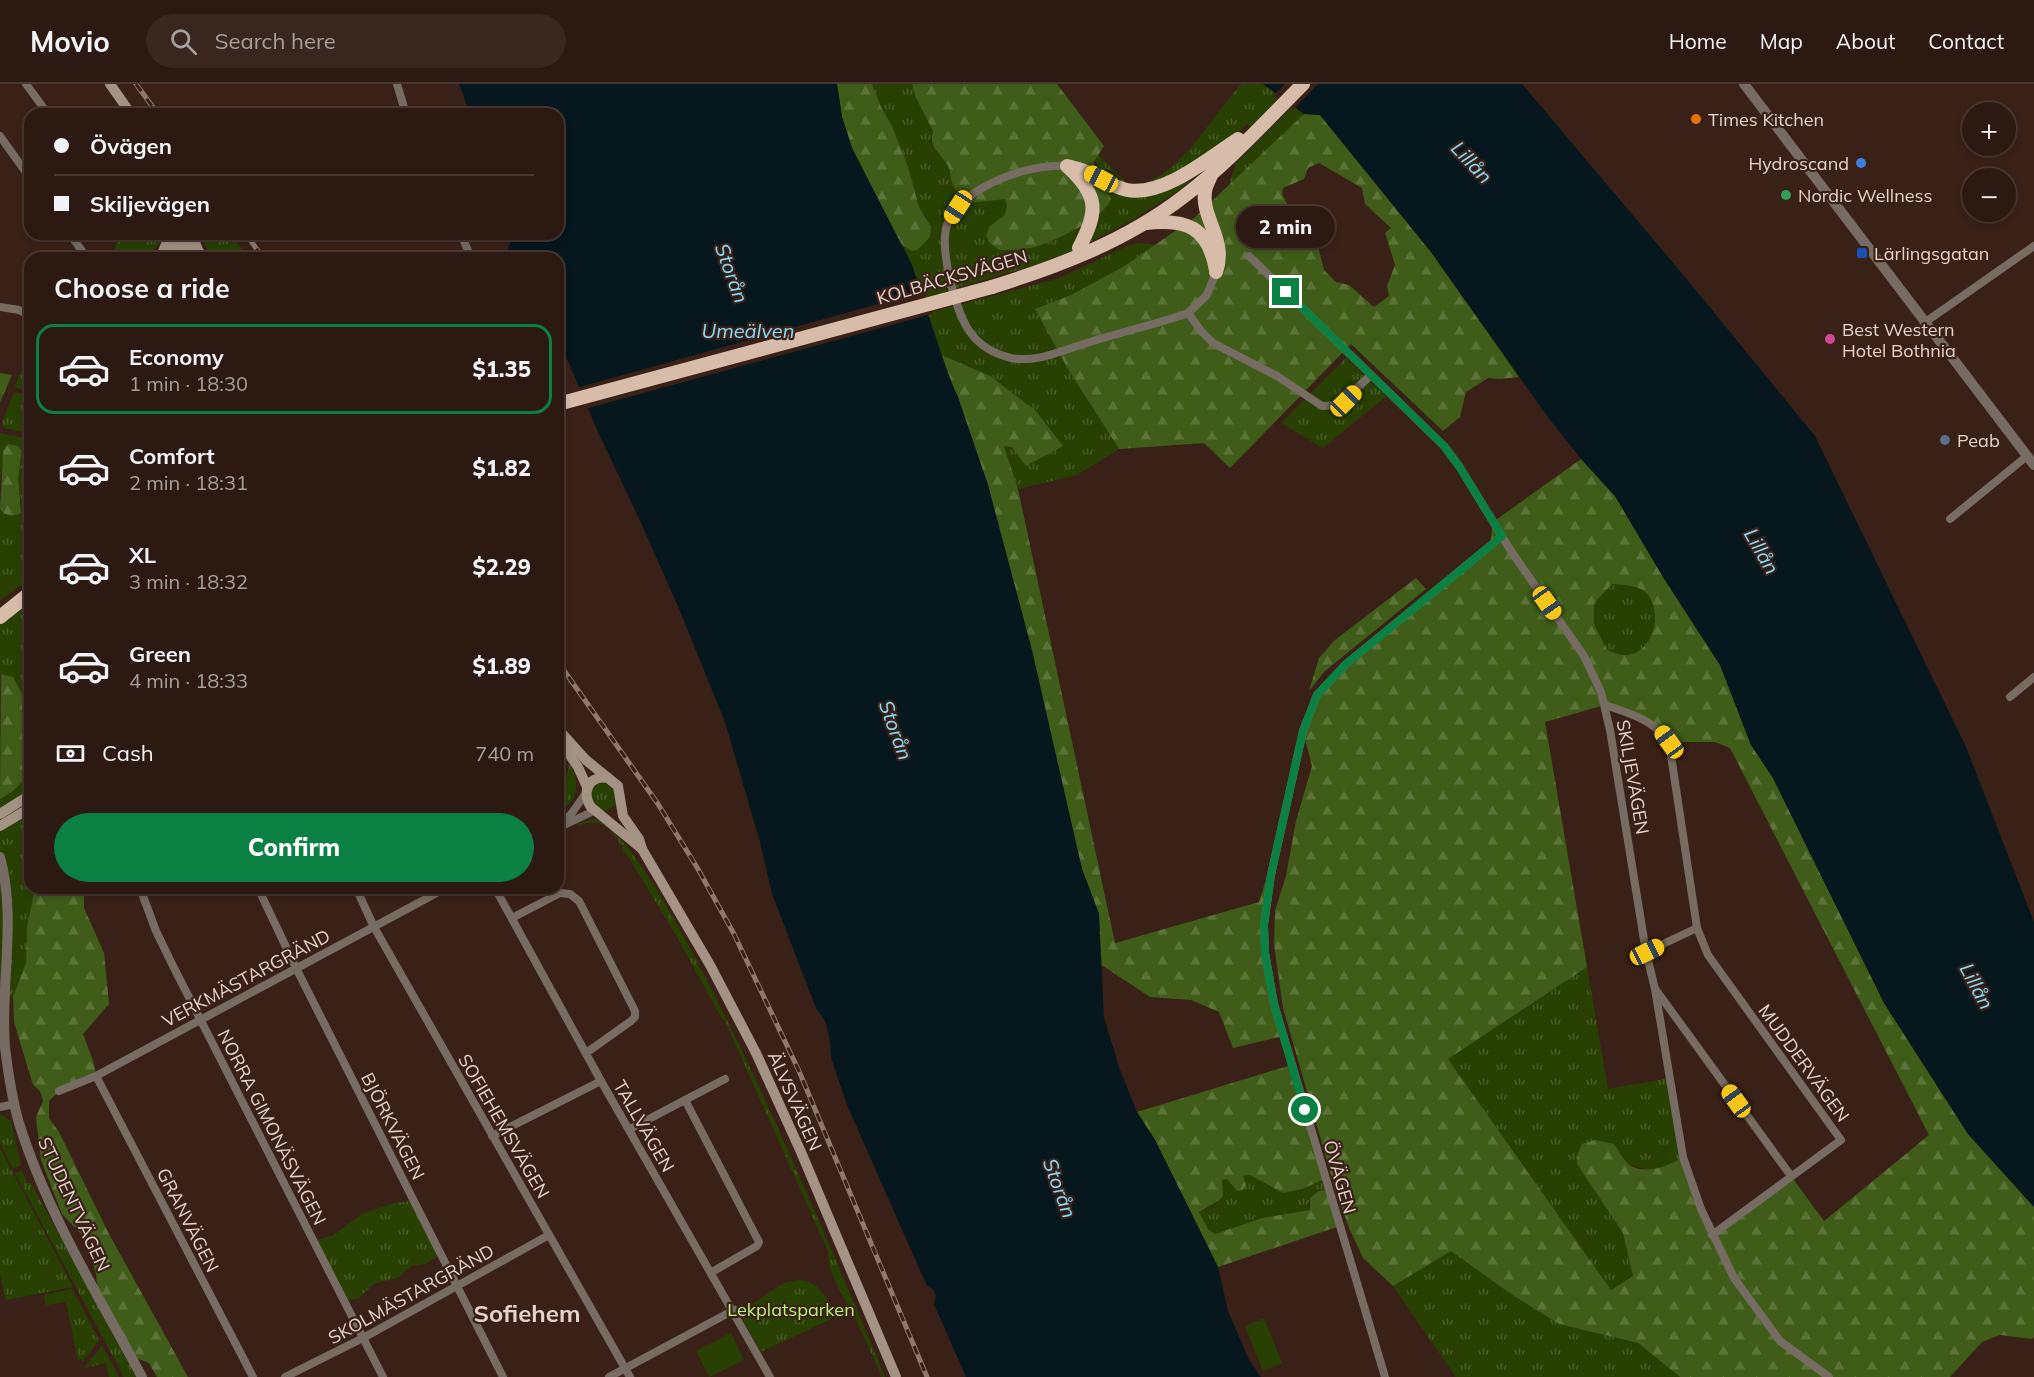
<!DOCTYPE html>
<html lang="en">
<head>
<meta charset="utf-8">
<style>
	body { margin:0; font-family:Mulish,sans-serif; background:#38261f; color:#f1f3f6; height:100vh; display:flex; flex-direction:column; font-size:22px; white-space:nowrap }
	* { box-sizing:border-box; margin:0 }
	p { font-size:20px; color:#a6a09f }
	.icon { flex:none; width:33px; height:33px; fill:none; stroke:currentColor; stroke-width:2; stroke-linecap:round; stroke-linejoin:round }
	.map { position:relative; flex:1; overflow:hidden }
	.sheet { position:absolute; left:24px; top:168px; width:540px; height:642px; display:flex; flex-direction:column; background:#2c1911; border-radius:18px; box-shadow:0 3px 9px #0003,0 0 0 2px #483831 }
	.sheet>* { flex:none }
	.hud { position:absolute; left:24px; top:24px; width:540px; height:132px; border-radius:18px; box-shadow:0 3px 9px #0003,0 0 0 2px #483831; display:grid; align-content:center; height:132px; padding:0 30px; background:#2c1911 }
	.buttons { position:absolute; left:1962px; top:18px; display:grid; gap:12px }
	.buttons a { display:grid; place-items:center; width:54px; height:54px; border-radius:50%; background:#2c1911; box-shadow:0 3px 9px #0003,0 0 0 2px #483831; font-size:30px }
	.end { position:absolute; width:27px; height:27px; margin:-14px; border:8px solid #0b8043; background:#fff; box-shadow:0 0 0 3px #fff }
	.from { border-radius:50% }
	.bubble { position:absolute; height:42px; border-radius:21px; background:#2c1911; box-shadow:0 3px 9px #0003,0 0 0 2px #483831; font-size:20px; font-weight:800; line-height:42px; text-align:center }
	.car { position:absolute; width:18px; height:36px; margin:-18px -9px; border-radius:8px; box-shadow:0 0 4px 2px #0007; background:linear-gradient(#f5c518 24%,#345 0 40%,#f5c518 0 76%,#345 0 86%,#f5c518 0) }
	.hud b { display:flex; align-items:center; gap:21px; height:57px; font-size:22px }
	.hud b+b { border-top:2px solid #483831 }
	.hud i { width:15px; height:15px; background:#f1f3f6 }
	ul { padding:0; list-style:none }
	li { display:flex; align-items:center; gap:18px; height:90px; margin:0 12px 9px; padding:0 18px; border:3px solid transparent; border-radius:18px }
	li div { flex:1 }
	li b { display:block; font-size:22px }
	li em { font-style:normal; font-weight:800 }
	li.current { border-color:#0b8043 }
	li>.icon { width:54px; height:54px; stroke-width:1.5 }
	h2 { padding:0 30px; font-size:27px; line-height:72px }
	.pay { display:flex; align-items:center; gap:15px; height:66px; padding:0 30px; font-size:22px }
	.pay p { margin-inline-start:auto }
	.button { display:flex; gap:12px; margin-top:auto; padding:12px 30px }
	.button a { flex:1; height:69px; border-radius:36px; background:#0b8043; color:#fff; font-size:24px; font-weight:800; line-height:69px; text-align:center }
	header { display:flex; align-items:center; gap:36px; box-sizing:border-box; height:84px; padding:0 30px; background:#2c1911; border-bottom:2px solid #483831 }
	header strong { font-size:28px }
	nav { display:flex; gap:33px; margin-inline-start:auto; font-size:21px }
	.search { width:420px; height:54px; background:#38261f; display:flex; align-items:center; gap:15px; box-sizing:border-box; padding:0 21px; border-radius:33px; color:#a6a09f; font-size:22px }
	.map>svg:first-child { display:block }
	.grass { fill:url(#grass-tufts) }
	.forest { fill:url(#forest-firs); fill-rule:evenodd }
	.garden { fill:#284103 }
	.water { fill:#06171d }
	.pier { fill:#3a2117 }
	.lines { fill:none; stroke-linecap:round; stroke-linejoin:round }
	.minor { stroke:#776c63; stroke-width:8 }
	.tertiary { stroke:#776c63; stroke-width:10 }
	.secondary { stroke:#a49284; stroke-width:10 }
	.trunk { stroke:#d7bcaa; stroke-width:14 }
	.rail-casing { stroke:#8e7971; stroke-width:5 }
	.rail { stroke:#3a2117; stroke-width:3; stroke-dasharray:9; stroke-linecap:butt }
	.trunk-bridge { stroke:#d7bcaa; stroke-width:14 }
	.route { stroke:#0b8043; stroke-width:8 }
	.food-dot { fill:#e8710a; stroke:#3a2117; stroke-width:2 }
	.shop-dot { fill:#3f7fe0; stroke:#3a2117; stroke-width:2 }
	.leisure-dot { fill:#2e9e5b; stroke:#3a2117; stroke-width:2 }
	.transit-dot { fill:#1a4fb4; stroke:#3a2117; stroke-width:2 }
	.hotel-dot { fill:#d1479c; stroke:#3a2117; stroke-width:2 }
	.service-dot { fill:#5c6f8a; stroke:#3a2117; stroke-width:2 }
	.labels { text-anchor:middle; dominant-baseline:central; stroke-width:4.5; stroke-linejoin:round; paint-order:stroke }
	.poi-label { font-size:18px; fill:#e4d2cc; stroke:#3a2117; text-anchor:start }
	.street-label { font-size:18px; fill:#e4d2cc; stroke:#3a2117 }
	.park-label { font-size:18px; fill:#b9f27d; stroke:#3a2117 }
	.water-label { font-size:20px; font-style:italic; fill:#85dcfc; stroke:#3a2117 }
	.district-label { font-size:24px; font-weight:bold; fill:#e4d2cc; stroke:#3a2117 }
</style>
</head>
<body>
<header>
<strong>Movio</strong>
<div class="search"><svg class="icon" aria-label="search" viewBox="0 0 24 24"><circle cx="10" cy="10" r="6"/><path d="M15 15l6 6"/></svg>Search here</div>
<nav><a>Home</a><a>Map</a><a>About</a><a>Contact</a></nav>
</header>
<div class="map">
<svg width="2034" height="1293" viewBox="0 0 2034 1293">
	<defs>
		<pattern id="grass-tufts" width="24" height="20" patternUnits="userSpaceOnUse" patternTransform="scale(1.5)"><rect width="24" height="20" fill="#284103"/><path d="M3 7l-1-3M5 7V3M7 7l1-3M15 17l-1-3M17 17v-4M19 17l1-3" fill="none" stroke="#475c27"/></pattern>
		<pattern id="forest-firs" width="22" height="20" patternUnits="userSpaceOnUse" patternTransform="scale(1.5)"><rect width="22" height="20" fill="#3f5d18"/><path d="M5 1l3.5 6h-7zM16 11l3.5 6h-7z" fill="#5b7338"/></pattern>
	</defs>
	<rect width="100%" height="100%" fill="#3a2117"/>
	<g class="grass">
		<path d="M872,0h40l4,14 17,33 -2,8 1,7 16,20 5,18 6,11 46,3 2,7 -1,10 -8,6 1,29c9,0 19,0 28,-2 22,-4 77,-27 84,-49l-3,-6 -16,-13v-9l6,-16 31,30c50,0 82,-71 113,-101h21l23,17 -29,32 -10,-9 -67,66 -51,32 -55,28 -42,16 -86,25 -20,13 -14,-39 -9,-19 9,5 15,-33 -8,-11 -27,-81 -11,-19z"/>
		<polygon points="1293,22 1304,30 1230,149 1036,225 1068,285 1119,365 1077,391 1018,405 1004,361 1012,363 1026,382 1062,362 1035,326 990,292 942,271 928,229 1060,194 1129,161 1140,159 1189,165 1226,133 1230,97 1236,79"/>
		<polygon points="117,150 163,150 161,158 146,174 114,174"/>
		<path d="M200,150h31l17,24c-29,0 -36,7 -48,-24z"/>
		<polygon points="30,265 30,307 29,307 17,304 15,302"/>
		<polygon points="1346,274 1386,312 1323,364 1281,339"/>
		<polygon points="14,308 30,312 30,344 27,349 5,344 2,339"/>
		<path d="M0,349l27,6c-3,34 -1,60 3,93 2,15 0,31 0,47l-30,21v-91l6,6 10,1 5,-9 -3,-29 1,-12 3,-6 -17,-13 -5,33z"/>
		<path d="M1612,500c12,1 28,1 36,11 15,20 6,59 -23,60 -5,0 -13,-3 -18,-4l-13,-27v-21z"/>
		<polygon points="30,516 30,637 28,621 2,590 0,592 0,538"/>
		<path d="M570,678c10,23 9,37 -12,52z"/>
		<polygon points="30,690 30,804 35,804 27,843 26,879 13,913 0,917 0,715 13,707"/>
		<polygon points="614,697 617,720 608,726 598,727 587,703 590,699"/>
		<path d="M593,735c68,11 258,477 292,558h-3c-9,-20 -18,-41 -28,-61 -11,-21 -26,-41 -26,-65l-103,-230 -4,-4 -45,-82 -50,-82 -4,-1 1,-4c-12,-18 -20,-33 -44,-22l-1,-2z"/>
		<polygon points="1587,883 1608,1005 1670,994 1683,1073 1670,1081 1650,1086 1629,1081 1577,1080 1623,1149 1633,1192 1611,1206 1448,975"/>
		<polygon points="0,1030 11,1037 21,1081 13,1085 0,1059"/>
		<polygon points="0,1064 73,1203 6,1216 0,1191"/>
		<polygon points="22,1087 27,1099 31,1099 136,1293 124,1293 15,1089"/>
		<path d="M1250,1091l33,18 19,-4 23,-10 4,11 -21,13 2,7 -48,8 -47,16 -7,-5 -9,-17c20,-10 25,-8 22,-32z"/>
		<polygon points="413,1117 439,1167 436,1173 426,1180 411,1182 398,1194 375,1199 359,1214 344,1217 314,1157 334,1151 362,1130 394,1119"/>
		<polygon points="1451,1166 1511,1210 1559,1240 1638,1259 1680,1293 1456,1293 1393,1202"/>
		<path d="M796,1196c23,0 31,17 39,37l-74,35 -22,-39 43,-29z"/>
		<polygon points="72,1205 99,1256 82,1278 82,1275 78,1276 66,1218 46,1221 44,1211"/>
		<polygon points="102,1262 119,1293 109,1293 106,1279 84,1284"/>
	</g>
	<g class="forest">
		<polygon points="837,0 872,0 881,23 892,42 908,83 919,123 931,143 930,153 917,166 912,167 903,162 889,139 852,64 842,33"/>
		<path d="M912,0h145l47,62 -10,16 -2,18 16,13 3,6c-6,18 -52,40 -70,46 -13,5 -29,5 -42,5l-10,-8 -3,-7 4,-9 15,-11 2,-10 -2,-6 -45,5c-1,-8 -3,-12 -7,-19 -3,-6 -2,-14 -5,-19 -8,-14 -20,-18 -15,-35l-17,-33z"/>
		<path d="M1304,30l16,1 111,137 88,125 -19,2 -12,-1 -22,14 -6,25 -17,14 -92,-87 -121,124 -26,-25 -85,6 -51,-80 -33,-60 36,-14 52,-28 71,-49zM1319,79l43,25 3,16 26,24 -6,5 10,32 -8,21 2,10 -15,11 -25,-22 -13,-3 -12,-12 -6,-24 -18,-18 -18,-34 1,-6 21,-9 4,-11z"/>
		<polygon points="942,271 990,292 1035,326 1063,362 1026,382 1012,363 1004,362 1018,405 1115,859 1259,818 1281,748 1264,841 1283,952 1233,964 1219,928 1191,916 1150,913 1100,880 1099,830 1082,785 988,401"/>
		<polygon points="0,289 12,291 0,318"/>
		<path d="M8,360l9,2 5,4 -4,28 3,35c-9,5 -15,3 -21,-4l3,-54 2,-8z"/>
		<path d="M1581,375l34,37 48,81 57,88 31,80 22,33 111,225 84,131 66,73v130l-2,2 -32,-4 -18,7 -32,35h-270l-42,-34 -79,-19 -48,-30 -60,-43 -58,35 -30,-28 -14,-30 -13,-36 -53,-184 -9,-64 1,-33 11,-35 10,-55 16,-55 -9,-35 14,-36 13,-15 160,-134 3,-24zM1612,500c12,1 28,1 36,11 15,20 5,59 -23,60 -5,0 -13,-3 -18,-5l-13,-26v-21zM1605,621l54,22 10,15h46l15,6 199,387 -105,86 -33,-45 -79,59 -29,-78c-14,9 -39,19 -55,7 -5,-5 -10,-14 -14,-20l-19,-4 -13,4 -4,9 -1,11 46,69 10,43 -22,14 -163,-231 139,-92 -42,-245z"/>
		<polygon points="1416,494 1426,505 1325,587 1309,607 1319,574 1335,556"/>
		<polygon points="1,590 13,593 28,621 30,637 30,690 13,707 0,715"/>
		<polygon points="35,804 84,804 84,824 104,869 109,920 83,950 94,979 96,992 59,1007 49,1017 49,1034 59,1048 109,1150 188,1293 157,1293 149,1279 131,1272 98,1210 96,1190 89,1167 81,1150 62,1130 41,1076 36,1033 43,1017 40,1007 33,1001 14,938 13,913 26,879 27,843"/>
		<polygon points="1291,981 1325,1095 1302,1105 1283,1109 1250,1091 1243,1092 1246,1101 1243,1106 1237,1107 1227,1095 1222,1096 1223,1111 1220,1116 1199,1128 1208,1145 1215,1150 1262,1134 1310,1126 1310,1114 1319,1107 1329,1106 1337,1143 1218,1183 1155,1056 1137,1028"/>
	</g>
	<g class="garden">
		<polygon points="1264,1234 1282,1279 1263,1287 1245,1242"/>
		<polygon points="731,1249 744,1276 709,1293 696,1267"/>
	</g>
	<g class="water">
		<polygon points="459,0 837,0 842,33 852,64 912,181 948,291 958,313 988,401 1032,566 1082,785 1099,830 1104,934 1120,986 1137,1028 1155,1056 1218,1183 1228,1227 1249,1276 1261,1293 966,1293 934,1220 936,1212 933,1205 927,1202 847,1021 831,974 830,957 825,937 816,924 772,810 760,758 725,638 680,527 641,439 598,348 568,277 558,264 558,174 509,174 507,170 509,161 515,151 558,150 558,30 470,30"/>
		<polygon points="1263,0 1522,0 1690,199 1815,352 1966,663 2034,838 2034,1123 1968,1050 1884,919 1773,694 1751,661 1720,581 1663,493 1615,412 1581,375 1547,332 1431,168 1320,31 1304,30"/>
	</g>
	<g class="pier">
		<polygon points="1285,0 1318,0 1293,26 1273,12"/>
		<polygon points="925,207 932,230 585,325 576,304"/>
	</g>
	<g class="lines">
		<g class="minor">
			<polyline points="26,0 48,30"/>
			<polyline points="397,0 406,30"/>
			<polyline points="0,52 30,94"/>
			<path d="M1067,82c-37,-3 -103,20 -119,56 -10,24 7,89 22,110 10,14 24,22 41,26 27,5 51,-8 76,-15 33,-11 68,-18 101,-30"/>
			<polyline points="70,150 87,174"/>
			<polyline points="461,150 471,174"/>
			<polyline points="75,157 83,150"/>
			<polyline points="1249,172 1444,362 1459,382 1511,467 1584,572 1601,608 1610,646 1646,868 1655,905 1683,1073 1701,1125 1734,1194 1780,1257 1829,1293"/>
			<polyline points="1216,188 1207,211 1188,229 1202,248 1213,259 1277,292 1322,322 1339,321 1371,291"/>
			<polyline points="0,223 19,226 30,232"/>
			<polyline points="1924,239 2034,162"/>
			<polyline points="1950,435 2027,372"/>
			<polyline points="2010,613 2034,593"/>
			<path d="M1605,621c26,9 47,14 64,37l28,186 11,27 133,185 -129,95"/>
			<polyline points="562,742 596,726"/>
			<polyline points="558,744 572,729 586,709"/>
			<polyline points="140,804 156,847 173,882 383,1293"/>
			<polyline points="258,804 296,884 503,1293"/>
			<polyline points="356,804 374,843 630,1293"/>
			<polyline points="495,804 601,997 770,1293"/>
			<polyline points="512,834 560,809 570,810 579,817 635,927 635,933 631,937 586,969"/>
			<polyline points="1646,868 1697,844"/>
			<polyline points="1656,906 1791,1092"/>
			<polyline points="96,992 253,1293"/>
			<polyline points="59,1007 96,992 446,804"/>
			<polyline points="685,1016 725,995"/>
			<polyline points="0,1023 15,1020"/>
			<polyline points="630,1045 685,1016 759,1158 757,1162 712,1188"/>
			<polyline points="492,1052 601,997"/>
			<polyline points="285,1293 363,1254 549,1151"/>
			<polyline points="609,1293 734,1226"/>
			<polyline points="1385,1293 1274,920 1265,869 1264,841 1271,791 1303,647 1317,611 1346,580 1502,452"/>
		</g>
		<g class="tertiary">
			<polyline points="1744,0 2034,381"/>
			<path d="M0,773c17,62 0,127 5,190 3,25 7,52 14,76 28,90 79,172 123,254"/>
		</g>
		<g class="secondary">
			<polyline points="110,0 131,30"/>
			<polyline points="192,150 198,166"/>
			<polyline points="164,165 170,150"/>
			<path d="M156,174c15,-15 34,-18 49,0"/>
			<polyline points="558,645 586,676 618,702 623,732 639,755 642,765 710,881 756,969 801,1068 896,1293"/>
			<polyline points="558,654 578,683 587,703"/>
			<path d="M608,694c-19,-3 -27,14 -17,29l51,42"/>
			<polyline points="0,730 30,711"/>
			<polyline points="0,742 30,724"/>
		</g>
		<g class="trunk">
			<path d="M1067,82c7,2 15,4 22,7 13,6 24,14 38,17 36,7 82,-32 111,-51"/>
			<path d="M1069,84c30,28 29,44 10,80"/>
			<path d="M1212,89c-2,5 -4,9 -6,14 -8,29 22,51 10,85"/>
			<path d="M1146,139c40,-4 62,3 70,47"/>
			<path d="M992,203c67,-21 134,-46 191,-90 44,-33 81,-74 120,-113"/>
			<polyline points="0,533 30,509"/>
		</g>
		<g class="rail-casing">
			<g id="rail">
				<polyline points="136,0 158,30"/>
				<polyline points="246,150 263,174"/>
				<polyline points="558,578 658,720 698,785 734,850 799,987 927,1293"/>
			</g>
		</g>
		<use href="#rail" class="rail"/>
		<polyline class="trunk-bridge" points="558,320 992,203"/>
	</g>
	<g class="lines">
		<polyline class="route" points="1286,208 1444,362 1459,382 1502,452 1346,580 1317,611 1303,647 1271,791 1264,841 1265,869 1274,920 1305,1026"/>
	</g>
	<circle class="food-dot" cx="1696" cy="35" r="6"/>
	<circle class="shop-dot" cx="1861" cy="79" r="6"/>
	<circle class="leisure-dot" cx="1786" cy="111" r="6"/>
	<rect class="transit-dot" x="1856" y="163" width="12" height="12" rx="3"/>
	<circle class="hotel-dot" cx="1830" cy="255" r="6"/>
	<circle class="service-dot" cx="1945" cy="356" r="6"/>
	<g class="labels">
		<g class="poi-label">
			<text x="1708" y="35">Times Kitchen</text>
			<text x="1849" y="79" text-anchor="end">Hydroscand</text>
			<text x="1798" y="111">Nordic Wellness</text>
			<text x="1874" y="169">Lärlingsgatan</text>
			<text x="1842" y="245">Best Western<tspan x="1842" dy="21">Hotel Bothnia</tspan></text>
			<text x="1957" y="356">Peab</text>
		</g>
		<g class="street-label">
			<text transform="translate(952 193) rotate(-16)">KOLBÄCKSVÄGEN</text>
			<text transform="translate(1633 693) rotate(80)">SKILJEVÄGEN</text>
			<text transform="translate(246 894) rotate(-28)">VERKMÄSTARGRÄND</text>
			<text transform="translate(1804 979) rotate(54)">MUDDERVÄGEN</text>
			<text transform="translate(795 1017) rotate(66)">ÄLVSVÄGEN</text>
			<text transform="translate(393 1042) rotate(63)">BJÖRKVÄGEN</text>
			<text transform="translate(504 1042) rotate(60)">SOFIEHEMSVÄGEN</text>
			<text transform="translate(644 1042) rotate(60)">TALLVÄGEN</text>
			<text transform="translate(272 1043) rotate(63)">NORRA GIMONÄSVÄGEN</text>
			<text transform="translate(1340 1093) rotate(74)">ÖVÄGEN</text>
			<text transform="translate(74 1120) rotate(65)">STUDENTVÄGEN</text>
			<text transform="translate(188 1136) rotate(63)">GRANVÄGEN</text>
			<text transform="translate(411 1210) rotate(-29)">SKOLMÄSTARGRÄND</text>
		</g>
		<g class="park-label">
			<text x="791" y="1225">Lekplatsparken</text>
		</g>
		<g class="water-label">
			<text transform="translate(1472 78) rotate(47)">Lillån</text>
			<text transform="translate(732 189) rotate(70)">Storån</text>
			<text x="748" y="246">Umeälven</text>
			<text transform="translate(1762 467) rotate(60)">Lillån</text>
			<text transform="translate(896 646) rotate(70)">Storån</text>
			<text transform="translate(1977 902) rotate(62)">Lillån</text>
			<text transform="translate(1060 1104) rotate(70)">Storån</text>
		</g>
		<g class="district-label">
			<text x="527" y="1229">Sofiehem</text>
		</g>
	</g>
</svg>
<div class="buttons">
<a>+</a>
<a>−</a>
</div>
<i class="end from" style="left:1305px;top:1026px"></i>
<i class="end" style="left:1286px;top:208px"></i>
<div class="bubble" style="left:1236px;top:122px;width:99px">2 min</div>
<i class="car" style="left:1101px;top:95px;rotate:298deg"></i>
<i class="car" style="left:958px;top:123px;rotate:213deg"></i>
<i class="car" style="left:1346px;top:317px;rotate:45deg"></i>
<i class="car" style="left:1547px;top:519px;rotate:145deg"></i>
<i class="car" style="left:1669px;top:658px;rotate:324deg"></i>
<i class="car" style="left:1647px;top:868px;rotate:64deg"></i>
<i class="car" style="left:1736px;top:1017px;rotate:324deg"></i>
<div class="hud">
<b><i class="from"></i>Övägen</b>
<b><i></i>Skiljevägen</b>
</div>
<section class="sheet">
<h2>Choose a ride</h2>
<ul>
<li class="current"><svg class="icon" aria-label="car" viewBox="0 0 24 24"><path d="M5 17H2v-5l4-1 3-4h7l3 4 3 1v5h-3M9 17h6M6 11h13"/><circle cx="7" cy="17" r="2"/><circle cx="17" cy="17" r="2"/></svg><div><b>Economy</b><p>1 min · 18:30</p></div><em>$1.35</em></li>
<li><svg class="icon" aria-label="car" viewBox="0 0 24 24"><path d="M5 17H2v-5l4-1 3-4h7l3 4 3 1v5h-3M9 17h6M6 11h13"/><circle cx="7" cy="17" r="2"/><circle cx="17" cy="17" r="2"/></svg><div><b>Comfort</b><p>2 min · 18:31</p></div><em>$1.82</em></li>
<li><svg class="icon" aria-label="car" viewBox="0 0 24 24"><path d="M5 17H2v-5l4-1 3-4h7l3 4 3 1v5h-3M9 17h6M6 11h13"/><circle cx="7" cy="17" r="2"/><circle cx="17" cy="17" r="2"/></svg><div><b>XL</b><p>3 min · 18:32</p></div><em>$2.29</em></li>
<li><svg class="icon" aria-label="car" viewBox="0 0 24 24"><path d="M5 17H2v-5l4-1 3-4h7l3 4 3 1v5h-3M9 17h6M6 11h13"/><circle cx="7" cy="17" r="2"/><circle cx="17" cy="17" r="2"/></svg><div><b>Green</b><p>4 min · 18:33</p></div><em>$1.89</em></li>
</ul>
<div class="pay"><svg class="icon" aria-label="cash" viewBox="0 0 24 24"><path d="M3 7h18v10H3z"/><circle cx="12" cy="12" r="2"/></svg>Cash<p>740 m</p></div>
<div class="button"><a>Confirm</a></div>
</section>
</div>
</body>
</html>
